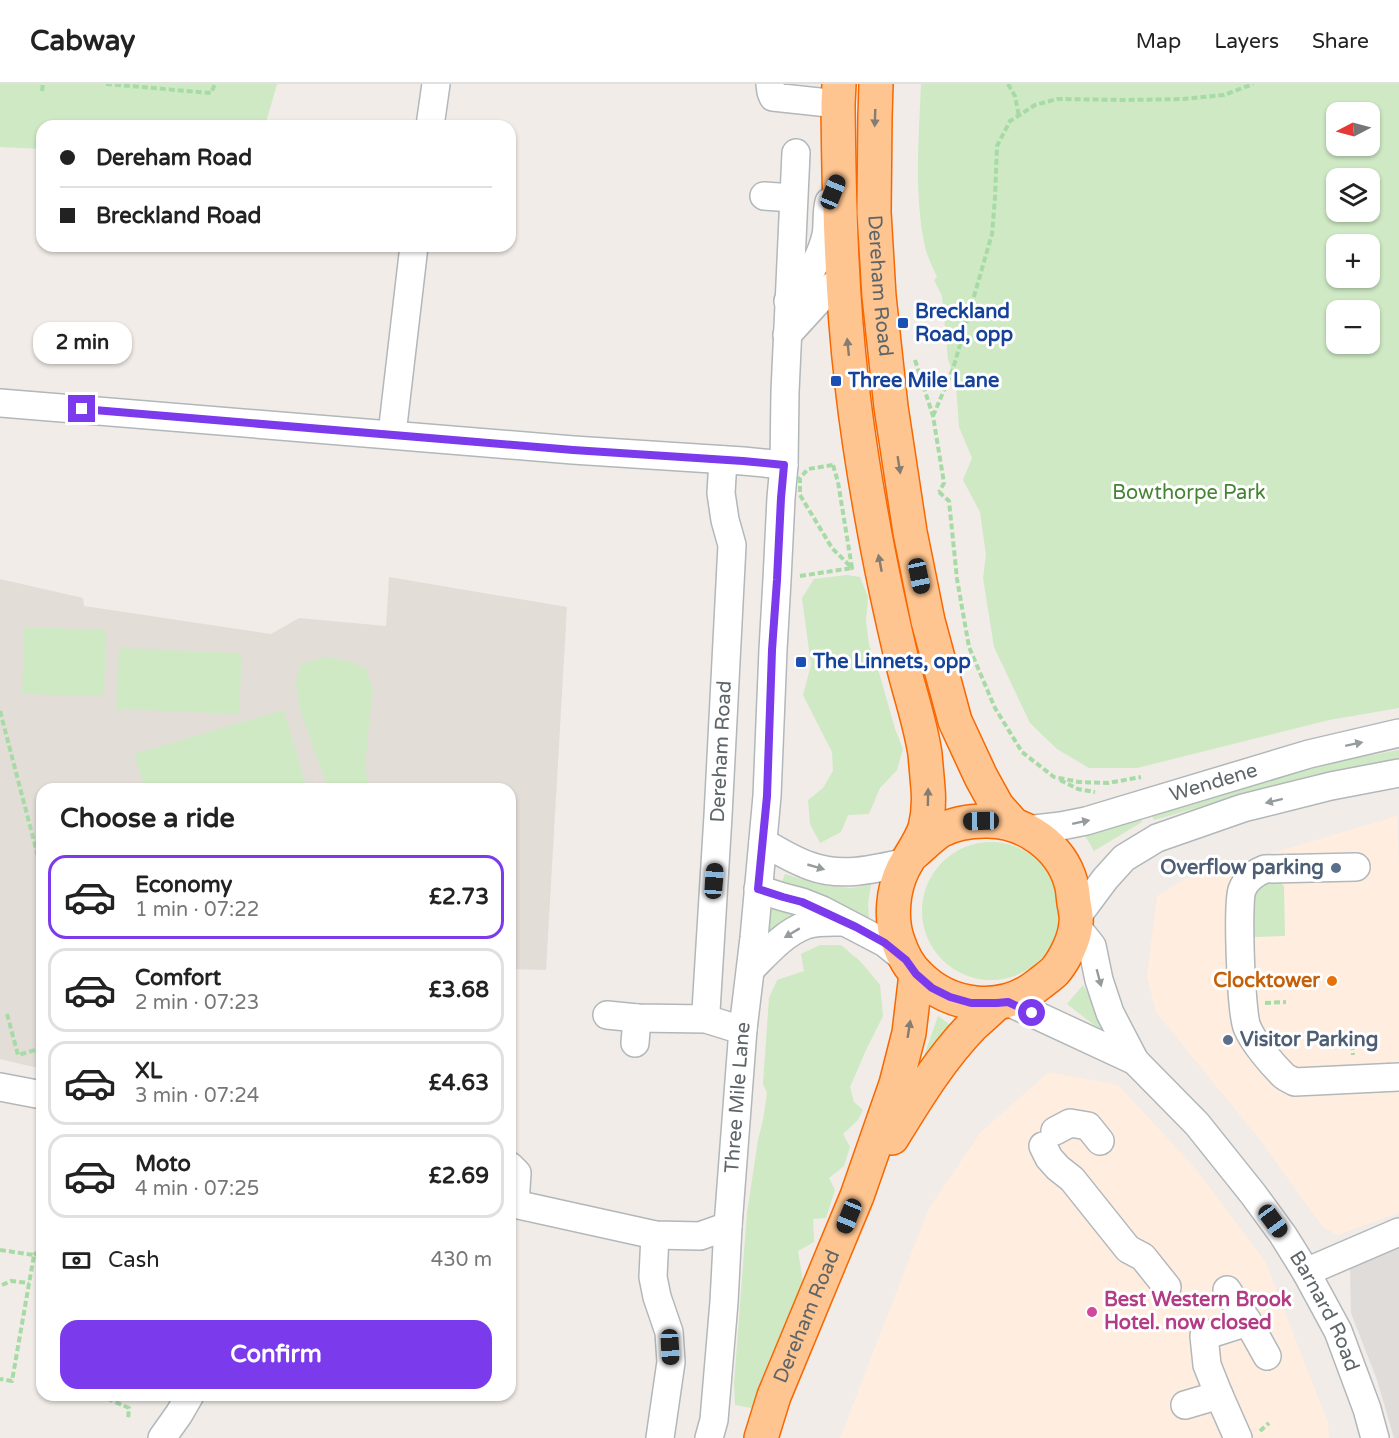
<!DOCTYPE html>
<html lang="en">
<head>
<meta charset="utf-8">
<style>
	body { margin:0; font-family:"Varela Round",sans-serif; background:#f2f2f2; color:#222; height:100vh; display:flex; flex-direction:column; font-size:22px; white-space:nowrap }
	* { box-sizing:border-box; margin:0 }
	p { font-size:20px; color:#767676 }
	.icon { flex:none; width:33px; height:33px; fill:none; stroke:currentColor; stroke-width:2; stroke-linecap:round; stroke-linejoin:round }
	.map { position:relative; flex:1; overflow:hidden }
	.panel { position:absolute; left:36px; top:699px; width:480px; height:618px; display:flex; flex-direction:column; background:#fff; border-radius:18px; box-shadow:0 2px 4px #0004 }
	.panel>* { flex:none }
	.guide { position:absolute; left:36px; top:36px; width:480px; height:132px; border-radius:18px; box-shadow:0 2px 4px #0004; display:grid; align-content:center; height:132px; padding:0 24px; background:#fff }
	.needle { width:39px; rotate:264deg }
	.buttons { position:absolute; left:1326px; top:18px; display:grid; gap:12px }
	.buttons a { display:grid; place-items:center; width:54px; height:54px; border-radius:12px; background:#fff; box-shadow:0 2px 4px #0004; font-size:30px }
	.end { position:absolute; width:27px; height:27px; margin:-14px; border:8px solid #7c3aed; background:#fff; box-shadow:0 0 0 3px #fff }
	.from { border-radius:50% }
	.bubble { position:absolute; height:42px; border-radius:18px; background:#fff; box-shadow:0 2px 4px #0004; font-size:20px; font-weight:700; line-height:42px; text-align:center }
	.car { position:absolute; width:18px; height:36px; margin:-18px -9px; border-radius:8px; box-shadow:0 0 4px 2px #0007; background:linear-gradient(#222 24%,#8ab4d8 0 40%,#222 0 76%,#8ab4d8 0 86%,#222 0) }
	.guide b { display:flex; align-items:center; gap:21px; height:57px; font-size:22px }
	.guide b+b { border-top:2px solid #e0e0e0 }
	.guide i { width:15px; height:15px; background:#222 }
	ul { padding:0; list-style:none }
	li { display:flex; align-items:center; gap:18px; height:84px; margin:0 12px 9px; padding:0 12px; border:3px solid #e0e0e0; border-radius:18px }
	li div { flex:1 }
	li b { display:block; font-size:22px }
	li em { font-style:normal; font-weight:700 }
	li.current { border-color:#7c3aed }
	li>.icon { width:54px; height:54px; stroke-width:1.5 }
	h2 { padding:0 24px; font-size:27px; line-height:72px }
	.pay { display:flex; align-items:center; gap:15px; height:66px; padding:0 24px; font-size:22px }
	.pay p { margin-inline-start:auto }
	.primary-button { display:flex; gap:12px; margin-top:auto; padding:12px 24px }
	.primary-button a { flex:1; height:69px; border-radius:18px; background:#7c3aed; color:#fff; font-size:24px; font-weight:700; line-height:69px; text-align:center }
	header { display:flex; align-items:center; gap:36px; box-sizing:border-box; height:84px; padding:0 30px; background:#fff; border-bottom:2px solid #e0e0e0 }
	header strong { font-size:28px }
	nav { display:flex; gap:33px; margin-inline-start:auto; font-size:21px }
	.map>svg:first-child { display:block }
	.commercial { fill:#ffeedf }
	.industrial { fill:#e0dcd9 }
	.education { fill:#e3ddd8 }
	.green { fill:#cee9c4; fill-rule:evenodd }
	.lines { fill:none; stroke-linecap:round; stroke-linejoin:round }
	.minor-casing { stroke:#b2b7ba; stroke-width:30 }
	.highway-casing { stroke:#f86700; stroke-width:36 }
	.path { stroke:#a7dba6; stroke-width:4; stroke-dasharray:6 3; stroke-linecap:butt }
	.minor { stroke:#fff; stroke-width:27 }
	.highway { stroke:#ffc590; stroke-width:33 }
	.oneway { fill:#867d72 }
	.oneway2 { fill:#969b9d }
	.route { stroke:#7c3aed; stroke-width:8 }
	.transit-dot { fill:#1a4fb4; stroke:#fff; stroke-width:2 }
	.service-dot { fill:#5c6f8a; stroke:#fff; stroke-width:2 }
	.food-dot { fill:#e8710a; stroke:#fff; stroke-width:2 }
	.hotel-dot { fill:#d1479c; stroke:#fff; stroke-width:2 }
	.labels { text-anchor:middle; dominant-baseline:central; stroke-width:6; stroke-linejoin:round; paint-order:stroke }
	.street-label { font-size:20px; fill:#5e6568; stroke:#fff }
	.transit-label { font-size:20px; font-weight:bold; fill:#164399; stroke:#fff; text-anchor:start }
	.park-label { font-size:20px; fill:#448332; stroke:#fff }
	.service-label { font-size:20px; font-weight:bold; fill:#4e5e75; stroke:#fff; text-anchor:end }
	.food-label { font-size:20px; font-weight:bold; fill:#c56008; stroke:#fff; text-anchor:end }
	.hotel-label { font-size:20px; font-weight:bold; fill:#b23c85; stroke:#fff; text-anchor:start }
</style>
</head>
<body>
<header>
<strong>Cabway</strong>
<nav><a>Map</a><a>Layers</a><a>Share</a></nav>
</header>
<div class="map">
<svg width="1399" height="1354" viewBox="0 0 1399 1354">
	<rect width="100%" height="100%" fill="#f1ece7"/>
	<g class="commercial">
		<polygon points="1397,732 1399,783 1399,1129 1337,1151 1322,1142 1260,1056 1156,928 1147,892 1157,812 1185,795"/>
		<polygon points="1049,988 1118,1001 1196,1085 1265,1177 1328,1339 1329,1354 840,1354 929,1124 981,1048"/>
	</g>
	<polygon class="industrial" points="1399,1161 1399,1354 1394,1354 1377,1296 1351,1229 1350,1183"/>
	<polygon class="education" points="389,493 567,523 546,886 510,885 510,705 42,705 42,985 0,975 0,495 83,514 84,522 271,550 299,534 386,542"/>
	<g class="green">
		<polygon points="0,0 277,0 265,42 42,42 42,65 0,63"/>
		<path d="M921,0h478v624l-70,12 -192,48h-48l-32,-19 -27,-26 -36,-76 -11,-69 3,-23 -6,-43 -17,-32 9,-22 -13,-31 -3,-43 -8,-25 -6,-63 -8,-16 3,-3c-5,-11 -11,-23 -13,-35 -10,-51 -5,-106 -3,-158zM1336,28h34v34h-34zM1336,94h34v34h-34zM1336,160h34v34h-34zM1336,226h34v34h-34z"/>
		<polygon points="847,491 860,493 868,513 866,537 869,561 878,585 895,645 903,665 897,686 880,704 869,730 848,731 841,748 820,759 810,740 808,716 823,704 833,687 832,668 803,611 811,581 802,514 814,495"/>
		<polygon points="24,543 106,546 104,612 22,610"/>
		<polygon points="119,564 242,569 239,630 116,625"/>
		<polygon points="325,573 348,577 366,585 373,605 365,680 369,705 328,705 300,625 296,597 301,580"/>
		<polygon points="284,626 307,705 145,705 134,670"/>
		<polygon points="1399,666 1399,675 1309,692 1154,736 1150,727 1313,682"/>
		<polygon points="1139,731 1142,738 1094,767 1083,748"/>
		<circle cx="991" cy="827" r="69"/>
		<polygon points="785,790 817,800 850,804 871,801 868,819 869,835 782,798"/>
		<polygon points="1278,796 1284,802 1285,852 1255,853 1249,849 1257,798"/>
		<polygon points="771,823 805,832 767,852"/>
		<polygon points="820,861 841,861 861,878 880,901 883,932 867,964 850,1003 854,1018 863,1026 858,1036 843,1050 850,1063 844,1082 829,1094 835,1106 826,1134 813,1135 814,1158 798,1167 803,1197 765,1310 751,1324 735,1321 734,1300 747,1129 758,1056 763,1036 767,1009 763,1000 769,914 777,896 804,887 801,870"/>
		<polygon points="1083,901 1110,947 1107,951 1067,920"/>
		<polygon points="938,932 956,945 926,977 923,975"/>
	</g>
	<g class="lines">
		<g class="minor-casing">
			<g id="minor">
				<polyline points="770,0 771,8 773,13 838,20"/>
				<polyline points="430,42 436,0"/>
				<polyline points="764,112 793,114"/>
				<path d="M788,217c17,-21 32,-39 38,-66 2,-10 0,-22 3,-33"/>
				<polyline points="787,251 830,204 843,194"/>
				<polyline points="0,319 573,366 743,377 784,381"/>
				<polyline points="392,350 414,162"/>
				<path id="s1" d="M1026,746l35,-4 25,-5 223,-67 90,-21"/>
				<path d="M763,758c15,9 30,18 47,24 32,12 65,3 97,-4"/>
				<path d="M1356,783l-91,2c-10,4 -19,10 -23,21 -5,14 -1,123 5,137 6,15 24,36 36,48 3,3 8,5 12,7l104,-5"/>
				<polyline points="758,805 783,813 802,818 822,826 885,859 906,876"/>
				<polyline points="1076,834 1105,795 1124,774 1157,754 1243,724 1331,702 1399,689"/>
				<path id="s2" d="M1076,842l16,20 7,34 11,33 25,48 62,63 56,70 30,41 23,37 32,59 29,78 8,29"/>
				<path d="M751,885c16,-16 33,-36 55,-44 12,-4 26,-3 38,-3"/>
				<polyline points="1008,918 1135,977"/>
				<path id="s3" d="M706,927l12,-195 14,-271 -7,-25 -4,-27 2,-33"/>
				<polyline points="607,931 637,934 706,935 735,944 743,945"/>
				<polyline points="635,959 637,934"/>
				<polyline points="0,1003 42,1011"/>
				<polyline points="1055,1047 1070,1039 1088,1042 1100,1057"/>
				<polyline points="1043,1062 1049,1074 1058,1084 1072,1095 1128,1165 1143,1173 1167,1203"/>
				<polyline points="510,1082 517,1089 515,1120"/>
				<polyline points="510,1119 655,1151 700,1152 728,1142"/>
				<polyline points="655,1151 653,1193 657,1213 669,1248 671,1278 660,1354"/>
				<polyline points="1306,1188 1399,1148"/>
				<polyline points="1227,1206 1248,1238 1267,1272"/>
				<polyline points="1185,1321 1219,1311"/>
				<polyline points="162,1354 179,1330 190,1311"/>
				<path id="s4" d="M709,1354l5,-18 10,-118 4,-76 15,-197 11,-91 13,-142 6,-146 4,-70 4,-82 3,-33 1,-73 11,-239"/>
				<polyline points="1238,1354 1219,1311 1207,1281 1204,1252 1248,1238"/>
			</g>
		</g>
		<g class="highway-casing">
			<g id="highway">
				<path d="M839,0l-1,20c1,94 3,188 14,281 5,45 12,89 20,133 9,51 20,101 32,151 7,28 17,57 21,85 1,11 2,22 3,34 1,12 0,28 -3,40 -5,15 -15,27 -22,41 -10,20 -13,50 -5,72 4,12 10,25 20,34 32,33 85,39 121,9 5,-4 11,-8 16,-13 10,-12 20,-32 21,-48 1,-7 -1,-14 -2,-20 -1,-6 -1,-14 -3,-20 -10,-37 -48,-63 -86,-62 -15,0 -32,3 -45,10 -9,6 -18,15 -26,22"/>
				<path id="s5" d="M876,0l-1,33 -1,95 5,84 12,111 19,125 18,89 27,100 26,56 16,29 16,18"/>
				<path d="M892,1054c24,-39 48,-79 81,-113 8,-7 16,-14 24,-22"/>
				<path id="s6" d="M761,1354l13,-42 83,-200 39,-112 13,-51 7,-59"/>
			</g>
		</g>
		<g class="path">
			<polyline points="106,0 211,9 215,0"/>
			<polyline points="1008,0 1015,12 1019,32"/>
			<polyline points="42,7 43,0"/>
			<polyline points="915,276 933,332 944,399 939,408"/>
			<polyline points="933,332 953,285 992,150 995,114 997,62 1010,37 1035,21 1057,15 1126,16 1183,15 1224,11 1253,0"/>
			<polygon points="833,381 838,398 852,484 832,464 800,411 800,394 808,385"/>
			<polyline points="939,408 949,417 957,495 969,563 995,624 1022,668 1054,693 1079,698 1108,699 1141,693"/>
			<polyline points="800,492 852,484"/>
			<polyline points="0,627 42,788"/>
			<polyline points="1060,696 1078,705 1095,708"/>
			<polyline points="1265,919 1286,918"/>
			<polyline points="7,930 18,971 42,964"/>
			<polyline points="1352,960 1353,971"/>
			<polyline points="0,1166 34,1171 12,1297 0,1295"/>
			<polyline points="34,1171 42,1164"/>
			<polyline points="2,1201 11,1197 29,1199"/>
			<polyline points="99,1311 129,1324 128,1336"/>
			<polyline points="1260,1347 1269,1339"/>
		</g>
		<use href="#minor" class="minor"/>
		<use href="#highway" class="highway"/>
	</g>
	<defs><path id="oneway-solid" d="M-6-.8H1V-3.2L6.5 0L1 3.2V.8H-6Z" transform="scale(1.5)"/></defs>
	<g class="oneway">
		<use href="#oneway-solid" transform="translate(875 34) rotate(92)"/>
		<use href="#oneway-solid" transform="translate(848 263) rotate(-96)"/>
		<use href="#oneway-solid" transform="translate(899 381) rotate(81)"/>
		<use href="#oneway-solid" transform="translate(880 479) rotate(-101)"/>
		<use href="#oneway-solid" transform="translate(928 713) rotate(-89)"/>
		<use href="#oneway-solid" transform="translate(909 945) rotate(-81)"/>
	</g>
	<g class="oneway2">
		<use href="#oneway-solid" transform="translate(1354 660) rotate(-12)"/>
		<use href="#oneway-solid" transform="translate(1274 717) rotate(166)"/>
		<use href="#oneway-solid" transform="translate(1081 738) rotate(-12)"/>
		<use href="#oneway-solid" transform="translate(816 783) rotate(16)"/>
		<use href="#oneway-solid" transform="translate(792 849) rotate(149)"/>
		<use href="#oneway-solid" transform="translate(1099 894) rotate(75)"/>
	</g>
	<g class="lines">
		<polyline class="route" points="82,325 573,366 743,377 784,381 781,414 777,496 772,566 767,712 758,805 783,813 802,818 856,843 885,859 906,876 916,890 932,904 950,913 971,919 997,919 1008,918 1032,929"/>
	</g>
	<g class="transit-dot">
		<rect x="897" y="233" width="12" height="12" rx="3"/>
		<rect x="830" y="291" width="12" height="12" rx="3"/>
		<rect x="795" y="572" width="12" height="12" rx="3"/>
	</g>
	<g class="service-dot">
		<circle cx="1336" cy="784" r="6"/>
		<circle cx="1228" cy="956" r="6"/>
	</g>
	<circle class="food-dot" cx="1332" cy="897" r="6"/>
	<circle class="hotel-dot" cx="1092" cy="1228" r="6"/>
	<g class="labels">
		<g class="street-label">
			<text stroke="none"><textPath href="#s5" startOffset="202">Dereham Road</textPath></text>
			<text stroke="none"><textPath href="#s3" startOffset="260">Dereham Road</textPath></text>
			<text stroke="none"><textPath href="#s1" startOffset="194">Wendene</textPath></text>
			<text stroke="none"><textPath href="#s4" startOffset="342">Three Mile Lane</textPath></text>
			<text stroke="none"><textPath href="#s2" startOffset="465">Barnard Road</textPath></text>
			<text stroke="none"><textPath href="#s6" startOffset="130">Dereham Road</textPath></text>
		</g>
		<g class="transit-label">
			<text x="915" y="228">Breckland<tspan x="915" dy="23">Road, opp</tspan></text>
			<text x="848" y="297">Three Mile Lane</text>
			<text x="813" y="578">The Linnets, opp</text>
		</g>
		<g class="park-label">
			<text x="1189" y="409">Bowthorpe Park</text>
		</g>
		<g class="service-label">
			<text x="1324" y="784">Overflow parking</text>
			<text x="1240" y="956" text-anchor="start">Visitor Parking</text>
		</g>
		<g class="food-label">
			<text x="1320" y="897">Clocktower</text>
		</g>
		<g class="hotel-label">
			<text x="1104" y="1216">Best Western Brook<tspan x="1104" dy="23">Hotel. now closed</tspan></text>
		</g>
	</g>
</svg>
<div class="buttons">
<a><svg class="needle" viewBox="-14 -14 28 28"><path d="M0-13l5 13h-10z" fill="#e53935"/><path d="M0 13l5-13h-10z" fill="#767676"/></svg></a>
<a><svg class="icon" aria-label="layers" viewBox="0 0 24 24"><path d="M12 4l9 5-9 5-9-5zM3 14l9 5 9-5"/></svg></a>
<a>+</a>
<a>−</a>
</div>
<i class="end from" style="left:1032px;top:929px"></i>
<i class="end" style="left:82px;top:325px"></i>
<div class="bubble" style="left:33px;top:238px;width:99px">2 min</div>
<i class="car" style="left:833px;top:108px;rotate:22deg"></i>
<i class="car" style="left:919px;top:492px;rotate:168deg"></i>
<i class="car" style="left:981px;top:737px;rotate:269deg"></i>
<i class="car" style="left:714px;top:797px;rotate:4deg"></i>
<i class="car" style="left:849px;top:1132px;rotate:202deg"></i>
<i class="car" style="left:1273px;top:1137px;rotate:144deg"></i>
<i class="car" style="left:670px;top:1263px;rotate:177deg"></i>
<div class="guide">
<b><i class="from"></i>Dereham Road</b>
<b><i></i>Breckland Road</b>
</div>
<section class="panel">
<h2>Choose a ride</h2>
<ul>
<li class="current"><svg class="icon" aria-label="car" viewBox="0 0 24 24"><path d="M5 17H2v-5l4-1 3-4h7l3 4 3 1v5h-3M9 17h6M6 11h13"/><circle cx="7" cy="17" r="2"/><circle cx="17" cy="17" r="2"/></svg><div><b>Economy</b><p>1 min · 07:22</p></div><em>£2.73</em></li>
<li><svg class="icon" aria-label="car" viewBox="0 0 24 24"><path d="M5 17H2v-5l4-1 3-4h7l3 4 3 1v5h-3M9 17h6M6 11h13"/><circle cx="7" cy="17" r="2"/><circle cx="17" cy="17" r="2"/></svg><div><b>Comfort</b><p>2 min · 07:23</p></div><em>£3.68</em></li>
<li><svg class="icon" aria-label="car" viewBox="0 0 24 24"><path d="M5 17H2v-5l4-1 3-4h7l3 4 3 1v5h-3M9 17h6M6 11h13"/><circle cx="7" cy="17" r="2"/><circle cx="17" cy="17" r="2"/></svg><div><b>XL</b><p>3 min · 07:24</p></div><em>£4.63</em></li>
<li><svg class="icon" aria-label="car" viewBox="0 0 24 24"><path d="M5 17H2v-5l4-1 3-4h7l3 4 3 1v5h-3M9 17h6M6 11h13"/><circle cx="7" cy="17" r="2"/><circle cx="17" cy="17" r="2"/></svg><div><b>Moto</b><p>4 min · 07:25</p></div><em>£2.69</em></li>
</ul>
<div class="pay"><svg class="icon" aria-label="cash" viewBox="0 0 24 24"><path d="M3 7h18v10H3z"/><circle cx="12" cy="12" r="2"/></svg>Cash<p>430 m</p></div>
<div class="primary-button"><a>Confirm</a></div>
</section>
</div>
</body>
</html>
